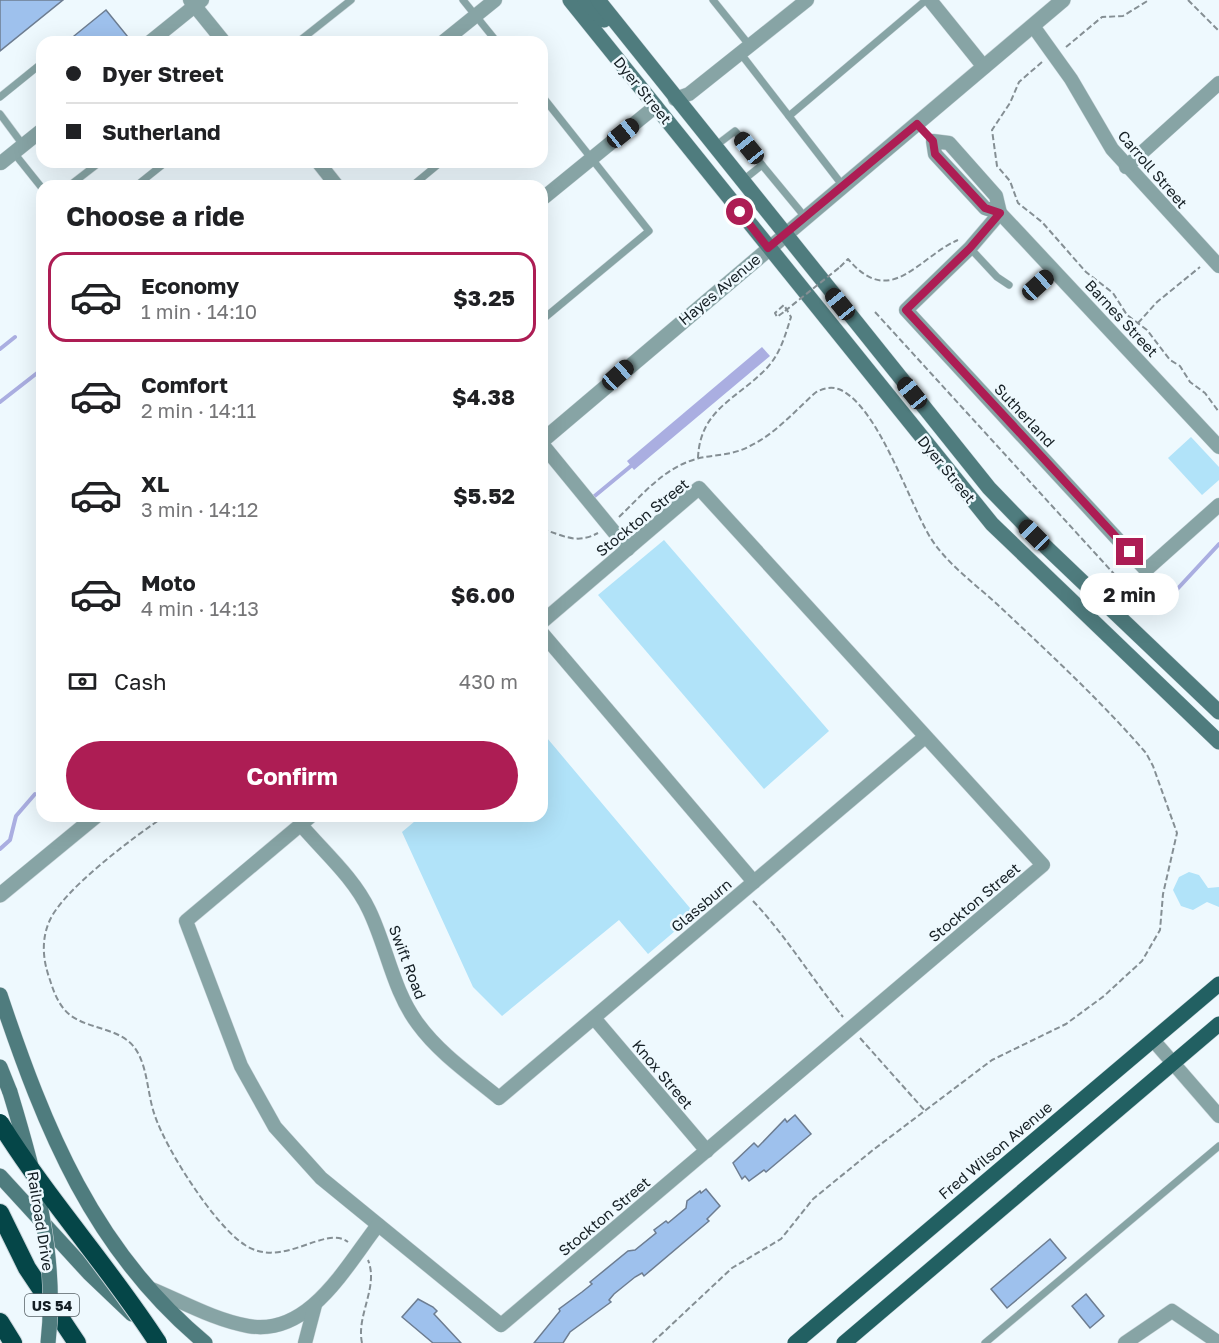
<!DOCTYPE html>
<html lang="en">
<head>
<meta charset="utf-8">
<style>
	body { margin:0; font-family:"Golos Text",sans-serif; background:#f6f6f6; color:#202124; height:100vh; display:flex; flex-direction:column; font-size:22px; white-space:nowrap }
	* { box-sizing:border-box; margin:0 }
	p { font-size:20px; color:#757577 }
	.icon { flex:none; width:33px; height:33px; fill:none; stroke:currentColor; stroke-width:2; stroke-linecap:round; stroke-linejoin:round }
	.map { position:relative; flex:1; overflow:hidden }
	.sheet { position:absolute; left:36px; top:180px; width:512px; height:642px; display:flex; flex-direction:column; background:#fff; border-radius:18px; box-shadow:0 6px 24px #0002 }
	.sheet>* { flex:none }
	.banner { position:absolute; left:36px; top:36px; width:512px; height:132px; border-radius:18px; box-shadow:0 6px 24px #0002; display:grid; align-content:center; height:132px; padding:0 30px; background:#fff }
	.end { position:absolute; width:27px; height:27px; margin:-14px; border:8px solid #ad1d54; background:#fff; box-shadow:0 0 0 3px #fff }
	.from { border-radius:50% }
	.bubble { position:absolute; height:42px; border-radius:21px; background:#fff; box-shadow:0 6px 24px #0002; font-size:20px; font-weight:700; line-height:42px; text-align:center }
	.car { position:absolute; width:18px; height:36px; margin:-18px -9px; border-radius:8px; box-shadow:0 0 4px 2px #0007; background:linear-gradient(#222 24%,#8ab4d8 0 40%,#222 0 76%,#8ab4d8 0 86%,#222 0) }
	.banner b { display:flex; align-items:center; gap:21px; height:57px; font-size:22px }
	.banner b+b { border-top:2px solid #e0e0e0 }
	.banner i { width:15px; height:15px; background:#202124 }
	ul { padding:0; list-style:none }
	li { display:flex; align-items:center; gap:18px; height:90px; margin:0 12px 9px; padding:0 18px; border:3px solid transparent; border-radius:18px }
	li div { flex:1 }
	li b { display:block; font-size:22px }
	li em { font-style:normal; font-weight:700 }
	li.active { border-color:#ad1d54 }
	li>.icon { width:54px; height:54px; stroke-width:1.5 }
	h2 { padding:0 30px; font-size:27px; line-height:72px }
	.pay { display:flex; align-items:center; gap:15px; height:66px; padding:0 30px; font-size:22px }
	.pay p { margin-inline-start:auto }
	.primary-button { display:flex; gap:12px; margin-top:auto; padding:12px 30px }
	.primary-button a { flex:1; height:69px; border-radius:36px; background:#ad1d54; color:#fff; font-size:24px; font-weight:700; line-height:69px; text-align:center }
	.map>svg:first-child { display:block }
	.green { fill:#b1e3f9 }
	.water { fill:#aaaee1 }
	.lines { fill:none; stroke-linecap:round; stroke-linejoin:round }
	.stream { stroke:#aaaee1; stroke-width:4 }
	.building { fill:#9ec1ed; stroke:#6d7d91; stroke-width:1.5 }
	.service-casing { stroke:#cbd6db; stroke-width:8 }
	.minor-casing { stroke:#cbd6db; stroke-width:15 }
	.tertiary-casing { stroke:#cbd6db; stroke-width:16 }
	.secondary-casing { stroke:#cbd6db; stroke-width:16 }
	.primary-casing { stroke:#cbd6db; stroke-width:16 }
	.motorway-casing { stroke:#cbd6db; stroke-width:20 }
	.path { stroke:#858f94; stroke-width:2; stroke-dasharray:6 3; stroke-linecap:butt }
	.service { stroke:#87a4a5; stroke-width:7 }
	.minor { stroke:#87a4a5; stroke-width:14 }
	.tertiary { stroke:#87a4a5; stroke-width:15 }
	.secondary { stroke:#4f7c7e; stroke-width:15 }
	.primary { stroke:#226062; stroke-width:15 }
	.motorway { stroke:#054648; stroke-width:18 }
	.secondary-bridge-casing { stroke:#cbd6db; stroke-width:16; stroke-linecap:butt }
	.motorway-bridge-casing { stroke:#cbd6db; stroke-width:20; stroke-linecap:butt }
	.path-bridge { stroke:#858f94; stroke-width:2; stroke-dasharray:6 3; stroke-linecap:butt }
	.secondary-bridge { stroke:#4f7c7e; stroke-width:15 }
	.motorway-bridge { stroke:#054648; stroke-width:18 }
	.route { stroke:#ad1d54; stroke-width:8 }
	.labels { text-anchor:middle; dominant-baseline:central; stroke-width:5; stroke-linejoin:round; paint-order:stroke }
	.shield { fill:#eef9fe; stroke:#566065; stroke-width:1.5 }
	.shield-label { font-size:14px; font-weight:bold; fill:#151f24 }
	.street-label { font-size:15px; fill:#151f24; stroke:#eef9fe }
</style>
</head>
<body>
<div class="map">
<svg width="1219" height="1343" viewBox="0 0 1219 1343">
	<rect width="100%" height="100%" fill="#eef9fe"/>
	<g class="green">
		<polygon points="1191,437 1219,467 1219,480 1202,495 1168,458"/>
		<polygon points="664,540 829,731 764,789 598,595"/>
		<polygon points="542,732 695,914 648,954 619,920 502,1016 473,987 402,832 421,816 542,816"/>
		<polygon points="1189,872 1199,875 1208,888 1219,887 1219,907 1207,902 1193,910 1181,906 1173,890 1179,877"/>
	</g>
	<polygon class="water" points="762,347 770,356 634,470 627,461"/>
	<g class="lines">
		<g class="stream">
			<polyline points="0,349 15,337"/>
			<polyline points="0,402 41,370"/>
			<polyline points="591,499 631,466"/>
			<polyline points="1169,598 1219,544"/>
			<polyline points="0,849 10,840 16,816 35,794"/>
		</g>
	</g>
	<g class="building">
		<polygon points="0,0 63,0 0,51"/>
		<polygon points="106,10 128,37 121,42 79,42 74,36"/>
		<polygon points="795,1115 811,1134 766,1172 764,1170 749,1181 745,1176 742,1179 733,1163 754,1143 758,1147 785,1119 787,1122"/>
		<polygon points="706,1189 720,1206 707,1219 709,1221 644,1276 642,1273 635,1277 614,1294 609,1300 611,1302 570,1332 563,1343 534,1343 560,1311 559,1309 582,1292 592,1284 590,1282 628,1251 635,1250 656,1233 654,1230 666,1221 668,1223 686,1208 687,1201 700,1191 701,1193"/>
		<polygon points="1050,1239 1066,1258 1007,1308 991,1289"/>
		<polygon points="1086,1294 1104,1316 1090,1328 1072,1306"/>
		<polygon points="418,1299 433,1307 437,1311 434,1314 461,1343 433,1343 402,1317"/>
	</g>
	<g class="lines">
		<g class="service-casing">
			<g id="service">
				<polyline points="463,0 497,42"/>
				<polyline points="713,0 750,46"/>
				<polyline points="298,42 351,0"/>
				<polyline points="741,54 843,186"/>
				<polyline points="542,96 649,231 542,320"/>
				<polyline points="0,97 42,63"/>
				<polyline points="0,114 23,145"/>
				<polyline points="789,116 926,0"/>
				<polyline points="714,147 735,131 762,165 742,181"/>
				<polyline points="14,153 42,188"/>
				<polyline points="762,165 805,217"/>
				<polyline points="69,186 100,162"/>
				<polyline points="136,186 166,162"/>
				<polyline points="412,186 441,162"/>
				<polyline points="970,248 997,277 1009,285"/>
				<polyline points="1030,286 1038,285 1055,269"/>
				<polyline points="985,1343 1219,1146"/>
			</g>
		</g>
		<g class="minor-casing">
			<g id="minor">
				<polyline points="190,0 224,42"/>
				<polyline points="930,0 984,67"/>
				<polyline points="1033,26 1071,79 1112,149 1219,266"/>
				<polyline points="150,42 202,0"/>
				<polyline points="443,42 495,0"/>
				<polyline points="675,99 689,94 807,0"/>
				<polygon points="933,141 949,143 996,196 1000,213 985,208 935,154"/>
				<polyline points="318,162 337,186"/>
				<polyline points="1,163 42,130"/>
				<polyline points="1126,167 1219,83"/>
				<polyline points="542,199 656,106"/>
				<polyline points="542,444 628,549"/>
				<polyline points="1219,447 1000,213 970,248 906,310 1146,570 1219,505"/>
				<polyline points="542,633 754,882"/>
				<polyline points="311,816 186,921 241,1066 275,1127 321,1178 501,1325 1043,865 699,488 542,622"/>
				<path d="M301,825c23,27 53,53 68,85 18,37 24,81 49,114 21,29 53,51 81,74l426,-361"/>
				<polyline points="594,1018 707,1151"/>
				<polyline points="1153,1040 1219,1116"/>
				<path d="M149,1288c32,13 65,32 99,38 61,11 98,-60 130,-101"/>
				<polyline points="305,1343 315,1305"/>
				<polyline points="1125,1343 1172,1311 1219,1343"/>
			</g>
		</g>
		<g class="tertiary-casing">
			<g id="tertiary">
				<polyline points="542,441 1063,0"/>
				<polyline points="0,895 96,816"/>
			</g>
		</g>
		<g class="secondary-casing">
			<g id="secondary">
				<polyline points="570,0 992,524 1219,742"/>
				<polyline points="585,0 604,20"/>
				<polyline points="598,0 989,488 1047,548 1219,712"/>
				<path d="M0,995c45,134 93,255 205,348"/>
				<polyline points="0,1067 10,1092"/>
				<polyline points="0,1176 89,1273 132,1314"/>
			</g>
		</g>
		<g class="primary-casing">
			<g id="primary">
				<polyline points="795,1343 1219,984"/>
				<polyline points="844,1343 1219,1024"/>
			</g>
		</g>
		<g class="motorway-casing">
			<g id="motorway">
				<polyline points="0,1213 27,1268 77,1343"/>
				<polyline points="0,1322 13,1343"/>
			</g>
		</g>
		<g class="path">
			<polyline points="1188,0 1219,31"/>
			<polyline points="1066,47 1102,17 1123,16 1149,0"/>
			<polyline points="1042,62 1019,82 1010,103 992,130 997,166 1010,181 1018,203 1042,222 1086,272 1113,293 1127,315 1147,330 1170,360 1180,366 1190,382 1205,393 1219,412"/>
			<path d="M840,267l8,-8c43,51 70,-2 110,-19"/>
			<polyline points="875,312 1136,598"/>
			<polyline points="1138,323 1157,302 1200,267"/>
			<path d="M698,458c2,-48 37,-58 67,-88 15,-15 20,-34 26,-53l-7,-12 -9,8 2,4 8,-6"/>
			<path d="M619,517c24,-23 45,-49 77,-58 19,-5 36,-3 54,-13 25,-12 45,-35 65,-53 8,-5 17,-7 26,-3 38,19 67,110 89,147 16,26 45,47 68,68 50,47 103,96 148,148l7,13 24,67 -14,61 -3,36 -18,31 -38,35 -38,28 -74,36 -119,90 -60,49 -32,40 -49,29 -80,75"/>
			<path d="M542,529c21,6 34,16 56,4"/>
			<path d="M165,816c-30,20 -103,74 -116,106 -8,19 -6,39 1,58 4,13 9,26 20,35 21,16 56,12 69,40 9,18 9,42 16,61 12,35 60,110 90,129 38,25 80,-21 103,-3"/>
			<path d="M753,901c34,36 59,78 90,116"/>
			<polyline points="860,1038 926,1112"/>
			<path d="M362,1343c-6,-28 17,-56 6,-83"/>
		</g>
		<use href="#service" class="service"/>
		<use href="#minor" class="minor"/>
		<use href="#tertiary" class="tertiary"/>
		<use href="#secondary" class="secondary"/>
		<use href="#primary" class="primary"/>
		<use href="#motorway" class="motorway"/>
		<g class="secondary-bridge-casing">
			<path id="secondary-bridge" d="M10,1092c25,82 48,165 38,251"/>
		</g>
		<g class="motorway-bridge-casing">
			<path id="motorway-bridge" d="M0,1123c48,77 109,144 158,220"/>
		</g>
		<polyline class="path-bridge" points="785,311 840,267"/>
		<use href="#secondary-bridge" class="secondary-bridge"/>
		<use href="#motorway-bridge" class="motorway-bridge"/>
	</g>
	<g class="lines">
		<polyline class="route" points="740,212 768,248 917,124 933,141 935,154 985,208 1000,213 970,248 906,310 1130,552"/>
	</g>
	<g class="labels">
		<rect class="shield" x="25" y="1294" width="54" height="22" rx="4.5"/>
		<g class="shield-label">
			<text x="52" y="1305">US 54</text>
		</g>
		<g class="street-label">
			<text transform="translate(643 90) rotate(51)">Dyer Street</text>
			<text transform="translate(1153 169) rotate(49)">Carroll Street</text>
			<text transform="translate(719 289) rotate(-40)">Hayes Avenue</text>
			<text transform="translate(1122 318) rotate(47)">Barnes Street</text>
			<text transform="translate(1025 415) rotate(47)">Sutherland</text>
			<text transform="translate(947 469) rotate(51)">Dyer Street</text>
			<text transform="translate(642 517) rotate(-39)">Stockton Street</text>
			<text transform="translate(974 902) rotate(-40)">Stockton Street</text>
			<text transform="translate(701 905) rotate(-40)">Glassburn</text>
			<text transform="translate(408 962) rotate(69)">Swift Road</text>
			<text transform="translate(663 1074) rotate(50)">Knox Street</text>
			<text transform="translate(995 1150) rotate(-40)">Fred Wilson Avenue</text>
			<text transform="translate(604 1216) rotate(-40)">Stockton Street</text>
			<text transform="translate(41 1221) rotate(81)">Railroad Drive</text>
		</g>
	</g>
</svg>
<i class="end from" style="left:740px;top:212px"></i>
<i class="end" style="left:1130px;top:552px"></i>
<div class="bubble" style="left:1080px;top:573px;width:99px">2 min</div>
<i class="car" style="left:623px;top:133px;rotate:51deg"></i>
<i class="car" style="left:749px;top:148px;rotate:321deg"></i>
<i class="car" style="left:1038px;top:285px;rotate:48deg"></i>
<i class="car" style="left:840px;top:304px;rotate:321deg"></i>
<i class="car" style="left:618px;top:375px;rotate:48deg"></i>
<i class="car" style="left:912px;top:393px;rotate:321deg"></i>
<i class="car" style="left:1034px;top:535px;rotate:315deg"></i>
<div class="banner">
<b><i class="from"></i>Dyer Street</b>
<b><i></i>Sutherland</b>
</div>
<section class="sheet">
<h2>Choose a ride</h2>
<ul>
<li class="active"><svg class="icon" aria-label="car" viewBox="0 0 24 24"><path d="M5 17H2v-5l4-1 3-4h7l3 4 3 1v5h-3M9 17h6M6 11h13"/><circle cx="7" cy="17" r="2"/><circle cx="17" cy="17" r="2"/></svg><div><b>Economy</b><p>1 min · 14:10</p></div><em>$3.25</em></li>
<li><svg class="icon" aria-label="car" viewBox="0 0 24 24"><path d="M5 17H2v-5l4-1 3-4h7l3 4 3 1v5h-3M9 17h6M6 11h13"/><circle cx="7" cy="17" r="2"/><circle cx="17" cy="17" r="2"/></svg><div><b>Comfort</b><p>2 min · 14:11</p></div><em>$4.38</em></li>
<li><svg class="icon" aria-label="car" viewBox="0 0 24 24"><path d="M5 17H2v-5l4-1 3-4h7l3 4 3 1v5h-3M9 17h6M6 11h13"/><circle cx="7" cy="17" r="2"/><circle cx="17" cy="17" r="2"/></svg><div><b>XL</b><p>3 min · 14:12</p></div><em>$5.52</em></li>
<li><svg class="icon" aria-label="car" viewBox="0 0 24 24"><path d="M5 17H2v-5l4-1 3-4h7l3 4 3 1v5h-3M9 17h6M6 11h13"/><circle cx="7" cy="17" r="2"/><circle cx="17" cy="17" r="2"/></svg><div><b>Moto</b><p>4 min · 14:13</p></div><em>$6.00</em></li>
</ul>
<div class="pay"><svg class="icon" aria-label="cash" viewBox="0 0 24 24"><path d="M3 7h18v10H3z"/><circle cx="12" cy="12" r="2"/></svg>Cash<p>430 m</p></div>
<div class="primary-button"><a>Confirm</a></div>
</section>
</div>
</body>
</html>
